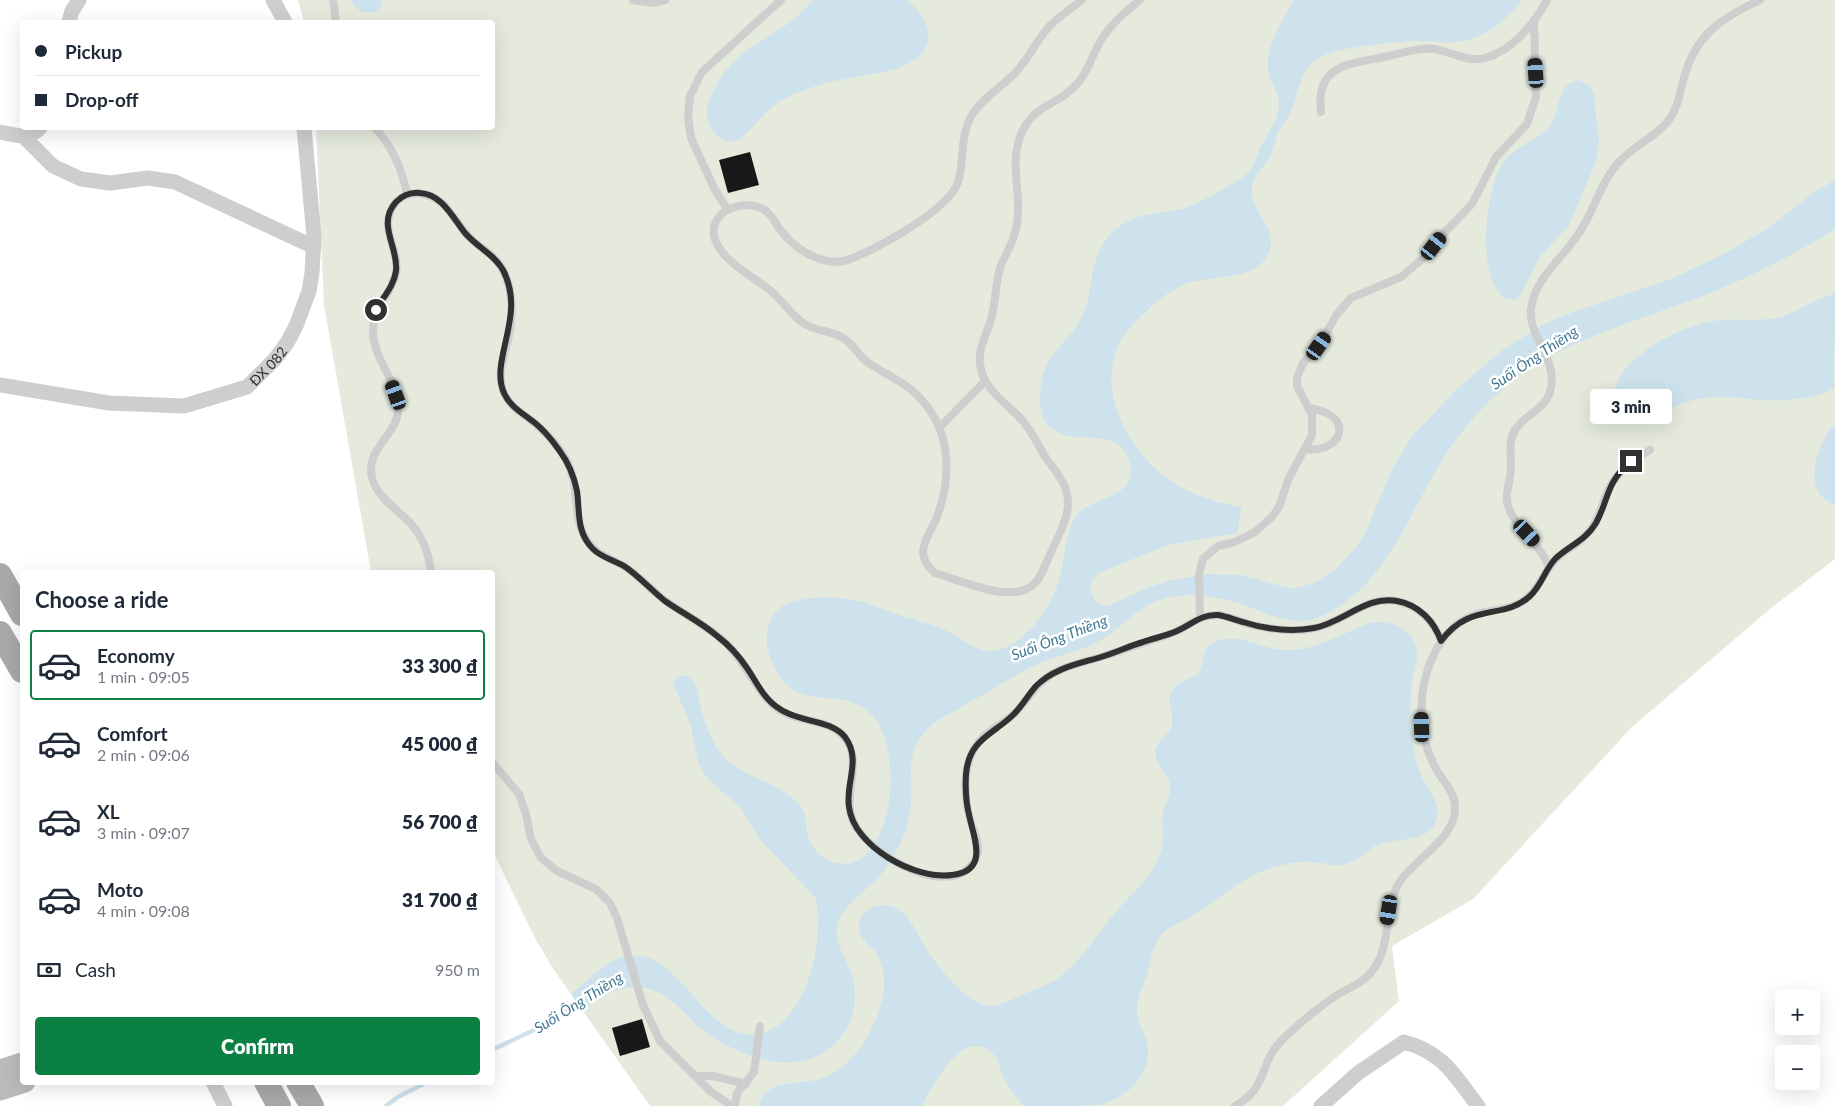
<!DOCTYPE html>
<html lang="en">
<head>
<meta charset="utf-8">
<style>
	body { margin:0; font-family:Lato,sans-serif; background:#f6f6f7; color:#1f2937; height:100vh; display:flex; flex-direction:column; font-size:19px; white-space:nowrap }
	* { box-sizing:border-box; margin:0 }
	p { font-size:16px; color:#747a83 }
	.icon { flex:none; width:28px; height:28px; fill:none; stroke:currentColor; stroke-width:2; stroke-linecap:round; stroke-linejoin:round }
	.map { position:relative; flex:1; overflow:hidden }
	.drawer { position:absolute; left:20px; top:570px; width:475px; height:515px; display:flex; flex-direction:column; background:#fff; border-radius:5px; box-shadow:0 5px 20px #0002 }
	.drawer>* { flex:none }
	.top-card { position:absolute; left:20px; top:20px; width:475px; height:110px; border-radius:5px; box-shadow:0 5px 20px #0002; display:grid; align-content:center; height:110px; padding:0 15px; background:#fff }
	.fabs { position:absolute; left:1775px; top:990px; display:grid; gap:10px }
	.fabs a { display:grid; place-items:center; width:45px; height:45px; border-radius:5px; background:#fff; box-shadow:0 5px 20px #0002; font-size:25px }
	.end { position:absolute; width:22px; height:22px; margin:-11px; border:6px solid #313131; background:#fff; box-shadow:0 0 0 2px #fff }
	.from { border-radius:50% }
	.bubble { position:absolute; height:35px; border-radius:5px; background:#fff; box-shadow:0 5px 20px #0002; font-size:16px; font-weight:800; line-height:35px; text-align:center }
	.car { position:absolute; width:15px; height:30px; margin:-15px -8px; border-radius:6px; box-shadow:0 0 4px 1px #0007; background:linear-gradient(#222 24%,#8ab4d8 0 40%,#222 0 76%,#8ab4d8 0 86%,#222 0) }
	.top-card b { display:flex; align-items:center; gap:18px; height:48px; font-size:19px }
	.top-card b+b { border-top:1px solid #e0e1e3 }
	.top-card i { width:12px; height:12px; background:#1f2937 }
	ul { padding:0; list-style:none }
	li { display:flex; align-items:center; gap:15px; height:70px; margin:0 10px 8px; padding:0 5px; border:2px solid transparent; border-radius:5px }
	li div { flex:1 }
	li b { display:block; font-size:19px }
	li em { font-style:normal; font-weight:800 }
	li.current { border-color:#0b8043 }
	li>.icon { width:45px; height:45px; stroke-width:1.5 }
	h2 { padding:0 15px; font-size:22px; line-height:60px }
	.pay { display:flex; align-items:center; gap:12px; height:55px; padding:0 15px; font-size:19px }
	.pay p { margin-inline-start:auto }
	.cta { display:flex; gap:10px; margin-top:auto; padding:10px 15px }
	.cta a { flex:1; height:58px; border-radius:5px; background:#0b8043; color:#fff; font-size:20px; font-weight:800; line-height:58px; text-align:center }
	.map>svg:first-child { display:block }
	.grass { fill:#e5eadd }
	.water { fill:#cde2ec }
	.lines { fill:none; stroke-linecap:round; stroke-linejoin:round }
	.stream { stroke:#cde2ec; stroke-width:4.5 }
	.building { fill:#181818 }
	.lane { stroke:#cecece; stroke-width:8 }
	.street { stroke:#cecece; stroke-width:15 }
	.secondary { stroke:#bbb; stroke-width:21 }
	.primary { stroke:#a9a9a9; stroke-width:24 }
	.route { stroke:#313131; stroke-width:6 }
	.labels { text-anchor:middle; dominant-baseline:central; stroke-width:5; stroke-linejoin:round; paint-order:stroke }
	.street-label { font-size:14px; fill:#313131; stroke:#fff }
	.water-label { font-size:15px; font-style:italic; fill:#417892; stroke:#fff }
</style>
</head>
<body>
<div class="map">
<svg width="1835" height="1106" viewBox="0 0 1835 1106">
	<rect width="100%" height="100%" fill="#fff"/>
	<polygon class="grass" points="298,0 1835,0 1835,559 1771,608 1632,727 1473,899 1392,946 1399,1001 1283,1106 650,1106 554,970 536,940 493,852 492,572 371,572 324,305 316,128 492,128 492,22 304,22"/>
	<g class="water">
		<path d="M351,0h31l-1,7 -4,4c-11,4 -21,0 -26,-11z"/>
		<path d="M814,0h93c16,14 31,34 14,54 -17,20 -62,21 -86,27 -18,4 -37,10 -53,19 -16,8 -37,40 -48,41 -15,2 -25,-12 -27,-26 0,-10 3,-17 7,-25 19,-38 44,-45 75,-67 9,-7 17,-15 25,-23z"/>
		<path d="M1294,0h228c-18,22 -38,40 -67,42 -12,1 -23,-1 -35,-1 -23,0 -46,3 -69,7 -14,3 -28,5 -39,15 -13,13 -13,28 -19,43 -3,10 -10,17 -15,26 -3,8 -4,17 -8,25 -7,12 -18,18 -18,33 -1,26 31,40 14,68 -14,24 -59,16 -83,27 -18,8 -34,23 -48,37 -49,48 -14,124 35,158 21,15 47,23 72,27l-5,26 -69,12 -69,28 -7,7 -2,11 8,13 10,2 41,-19 19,-6 40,-7 33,1 51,14 25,-7 19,-13 21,-23 8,-12 27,-65 21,-34 45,-47 43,-37 41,-26 23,-10 106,-36 53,-25 44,-26 45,-35 22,-13v49c-45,28 -91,51 -140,70 -67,25 -134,42 -190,88 -24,20 -45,45 -62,72 -33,52 -55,121 -113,153 -36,20 -58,2 -91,-9 -17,-5 -35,-8 -52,-8 -47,2 -55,28 -91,48 -15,8 -33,11 -49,17 -27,11 -51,28 -77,42 -12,8 -26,13 -37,22 -31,27 -19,48 -22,81 -2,23 -12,45 -26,64 -14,20 -46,36 -48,59 -2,16 7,26 13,41 12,31 2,66 -27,84 -38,23 -90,0 -122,-24 -11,-9 -20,-21 -32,-30 -28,-21 -62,-12 -86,12l-12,-17c21,-16 42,-44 71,-38 38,7 65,74 104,78 58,7 81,-95 69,-137l-54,-56 -20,-33 -32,-28 -6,-8 -5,-10 -7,-36 -18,-43 4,-6c8,-1 11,-3 16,4 6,6 5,17 7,25 3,11 7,23 12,33 19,42 64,36 89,68 6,8 4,16 6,25 4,18 18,32 37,32 19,0 30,-17 37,-33 13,-30 14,-83 -5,-111 -30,-42 -83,3 -106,-63 -4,-12 -5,-24 0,-35 4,-11 14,-19 26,-21 19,-5 42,-5 61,0 15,3 28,9 42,14 14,5 28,7 42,13 13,5 25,16 38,21 35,11 66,-33 77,-60 9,-22 7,-47 17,-68 12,-26 64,-19 57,-57 -10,-51 -86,1 -90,-63 0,-12 1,-23 6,-34 8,-19 27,-31 36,-50 16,-35 2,-67 41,-93 19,-12 38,-10 59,-15 14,-4 60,-28 68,-39 6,-8 7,-16 11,-24 8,-16 21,-29 17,-49 -2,-12 -11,-19 -10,-33 0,-24 15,-43 26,-64z"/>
		<path d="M1579,80l10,5 5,10 5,45 -3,22 -27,63 -30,33 -19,38 -6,4 -8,-1c-31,-20 -21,-110 -3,-136 12,-18 35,-21 47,-38 11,-15 6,-41 29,-45z"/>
		<path d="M1835,294l-1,95c-26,12 -57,13 -85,10 -10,-1 -20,-3 -30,-2 -14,0 -28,3 -41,8 -13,5 -28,17 -42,17 -9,-1 -17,-7 -20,-15 -13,-42 60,-79 92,-85 24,-5 48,1 72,-5 20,-5 35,-20 55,-23z"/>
		<path d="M1835,424v81c-36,-13 -18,-61 0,-81z"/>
		<path d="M1373,622c21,-1 44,9 44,33 0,8 -4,16 -5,24 -3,31 -3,69 10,98 6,12 19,27 15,41 -6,26 -42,19 -60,27 -13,7 -21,18 -36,20 -10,1 -19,-3 -29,-3 -15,-1 -30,3 -44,7 -29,10 -48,30 -73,45 -11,7 -23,11 -32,19 -11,11 -11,24 -15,38 -5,18 -15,31 -9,51 3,9 9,17 9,27 2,28 -24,51 -50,56 -23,1 -51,1 -74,1 -7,-8 -14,-16 -19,-25 -4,-8 -5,-18 -10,-25 -31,-35 -62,30 -73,50h-164c8,-29 43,-20 65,-28 16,-6 28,-18 38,-31 16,-23 31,-62 18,-89 -5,-11 -19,-17 -20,-29 -2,-11 7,-20 17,-23 31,-8 41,31 55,50 10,15 37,47 55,49 15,2 26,-6 38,-11 12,-5 22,-8 33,-15 23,-16 36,-39 53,-60 19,-25 44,-39 52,-72 2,-12 -1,-24 1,-36 2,-7 7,-13 7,-21 2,-14 -11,-19 -14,-32 -4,-17 14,-20 16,-35 2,-12 -7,-22 1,-34 7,-10 18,-9 26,-16 6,-10 1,-22 13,-30 26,-14 51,9 78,7 30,-1 56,-19 83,-28z"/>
	</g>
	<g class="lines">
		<g class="stream">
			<polyline points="492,1050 555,1020 580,1000"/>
			<polyline points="386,1106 398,1097 427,1082"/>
		</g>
	</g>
	<g class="building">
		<polygon points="750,152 759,185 728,193 719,160"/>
		<polygon points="642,1019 650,1047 620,1056 612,1028"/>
	</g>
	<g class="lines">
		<g class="lane">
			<polyline points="333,0 336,22"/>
			<polyline points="633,0 653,3 665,0"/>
			<path d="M1082,0c-12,10 -25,17 -35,29 -12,14 -19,31 -32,44 -14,15 -33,25 -43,42 -12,20 -8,43 -13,64 -6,29 -78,67 -106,79 -25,11 -54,-5 -70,-25 -6,-6 -9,-15 -15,-20 -11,-11 -30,-9 -43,-2 -5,4 -10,10 -11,16 -5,28 39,49 57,64 12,10 20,24 32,32 13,9 29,7 42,16 8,6 13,15 21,22 20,15 44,22 60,44 26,33 25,76 10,114 -4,10 -13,22 -13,33 0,9 5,15 12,21 26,7 78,33 100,10 7,-7 9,-16 13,-24 10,-24 30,-51 14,-78 -5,-9 -12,-17 -18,-26 -9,-16 -17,-32 -31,-44 -14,-13 -31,-26 -33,-47 -2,-16 7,-30 11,-45 5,-17 4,-34 9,-51 5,-13 13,-25 16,-39 8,-34 -10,-68 8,-101 12,-22 31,-23 48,-39 14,-12 17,-27 26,-43 9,-19 26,-33 42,-46"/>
			<path d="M1321,112c-6,-50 32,-48 68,-56 15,-3 29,-9 44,-7 18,2 33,14 52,9 27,-7 49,-34 62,-58"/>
			<path d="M375,128c17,18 27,41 32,66"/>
			<polyline points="728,210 715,190 691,138 688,117 690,96 702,72 781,0"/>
			<polyline points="940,427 985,381"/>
			<path d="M1306,449c35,5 52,-34 3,-41"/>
			<path d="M1549,567c-9,-25 -38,-41 -42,-66 -1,-11 4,-23 4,-34 0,-13 -3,-25 4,-37 11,-17 32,-20 36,-42 6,-30 -23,-51 -20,-79 3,-30 33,-52 48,-76 16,-23 21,-51 41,-72 15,-16 36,-24 49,-41 10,-14 11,-30 16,-46 13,-42 39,-57 75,-74"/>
			<path d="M431,572c-2,-17 -7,-33 -19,-47 -14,-16 -34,-26 -40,-47 -8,-32 31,-44 26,-76 -4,-24 -23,-43 -25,-68 -2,-26 15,-35 22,-57 7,-21 -11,-39 -6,-61 7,-29 40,-28 57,-9 9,11 16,23 26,33 8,7 17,12 24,20 18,21 18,54 12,80 -4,16 -11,34 -5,51 6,17 24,24 36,36 10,9 20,20 27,32 15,28 5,56 20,80 10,17 26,19 41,29 14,10 26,24 40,34 17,12 36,22 52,35 26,21 35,54 59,72 20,14 51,9 66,28 22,26 -6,61 12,90 17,27 76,63 108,45 9,-6 15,-16 14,-26 -1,-10 -7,-21 -9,-31 -6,-26 -6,-58 14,-78 10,-10 24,-15 33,-25 13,-14 20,-28 36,-38 15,-9 32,-12 49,-17 23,-7 46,-16 69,-23 17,-6 29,-20 48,-19 10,1 20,6 30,9 19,5 41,8 62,5 22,-3 37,-16 57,-24 32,-14 63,6 74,36"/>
			<polyline points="1200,618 1199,574 1203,559 1218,546 1235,542 1255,532 1272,517 1279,507 1289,478 1312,435 1312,415 1297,386 1297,378 1303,363 1319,346 1337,314 1351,298 1401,277 1427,255 1444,233 1472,204 1496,157 1527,124 1536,97 1534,21"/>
			<polyline points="492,762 519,794 526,814 531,839 541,858 557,871 596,889 610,903 617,918 643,1005 660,1041 711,1092 732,1106"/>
			<polyline points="697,1076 713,1076 746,1084"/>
			<polyline points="735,1106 737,1093 754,1072 760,1026"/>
			<path d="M1235,1106c34,-19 24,-43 46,-65 15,-15 33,-30 50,-42 14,-10 32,-15 42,-29 19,-25 10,-60 26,-87 14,-23 56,-44 56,-74 1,-17 -13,-28 -20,-42 -18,-34 -18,-78 -1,-113 10,-21 27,-37 51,-42 13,-3 26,-3 37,-10 17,-11 21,-31 35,-44 8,-8 19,-12 27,-21 12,-11 15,-23 20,-37 8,-24 25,-39 46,-50"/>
		</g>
		<g class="street">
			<polyline points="273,0 285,22"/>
			<polyline points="69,22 72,11 79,0"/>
			<path d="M0,132c15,3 29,8 40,-4"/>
			<polyline points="23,136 53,166 81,179 110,183 148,178 175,182 314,247"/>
			<path id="s1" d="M0,385l109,18 75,3 63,-19 28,-28 12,-16 9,-17 13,-35 3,-18 2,-37 -10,-108"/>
			<polyline points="213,1082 225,1106"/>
			<path d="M1321,1106l37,-33 46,-31c40,11 50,33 74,64"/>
		</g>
		<g class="secondary">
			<polyline points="0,1070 22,1063"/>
			<polyline points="0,1090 25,1082"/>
		</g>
		<g class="primary">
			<polyline points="0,575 22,614"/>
			<polyline points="0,633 22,671"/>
			<polyline points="266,1082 279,1106"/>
			<polyline points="298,1082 312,1106"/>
		</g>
	</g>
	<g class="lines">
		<path class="route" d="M376,310c7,-13 18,-24 20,-39 3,-23 -20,-47 0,-69 6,-6 15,-10 24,-9 22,1 33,25 45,40 12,14 29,21 38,37 24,46 -14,89 1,123 6,14 20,21 31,30 10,8 17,17 24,27 9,12 15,26 18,41 3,21 -1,41 16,58 9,9 21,11 31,17 15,10 27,24 41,35 17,12 36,21 52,35 12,9 22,20 30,32 7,10 12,21 20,30 24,28 61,18 78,39 17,23 0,46 4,70 5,40 66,73 103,68 36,-4 23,-34 18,-56 -4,-15 -5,-30 -4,-45 3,-35 27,-39 48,-60 9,-9 14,-19 22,-28 18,-18 42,-22 65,-29 14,-4 28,-11 42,-15 11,-4 23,-6 34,-11 14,-6 24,-17 41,-16 8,1 17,5 25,7 22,7 48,10 71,6 29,-5 52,-33 83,-27 22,4 37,20 44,40 30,-40 62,-20 89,-45 12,-11 15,-27 26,-38 14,-13 30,-18 40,-35 14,-26 9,-39 35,-62"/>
	</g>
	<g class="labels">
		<g class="street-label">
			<text stroke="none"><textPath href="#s1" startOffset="281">ĐX 082</textPath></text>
		</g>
		<g class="water-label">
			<text transform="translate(1534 357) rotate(-34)">Suối Ông Thiềng</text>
			<text transform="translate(1059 637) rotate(-21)">Suối Ông Thiềng</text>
			<text transform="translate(578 1002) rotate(-32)">Suối Ông Thiềng</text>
		</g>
	</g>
</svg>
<div class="fabs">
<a>+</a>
<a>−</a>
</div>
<i class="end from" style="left:376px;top:310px"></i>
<i class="end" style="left:1631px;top:461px"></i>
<div class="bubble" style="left:1590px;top:389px;width:82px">3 min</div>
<i class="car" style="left:1536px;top:73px;rotate:356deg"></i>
<i class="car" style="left:1434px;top:246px;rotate:38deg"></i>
<i class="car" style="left:1319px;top:346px;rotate:35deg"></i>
<i class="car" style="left:396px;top:395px;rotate:340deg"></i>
<i class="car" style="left:1527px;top:533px;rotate:137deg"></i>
<i class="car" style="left:1422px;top:727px;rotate:358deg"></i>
<i class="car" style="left:1389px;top:910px;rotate:189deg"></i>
<div class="top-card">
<b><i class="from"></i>Pickup</b>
<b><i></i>Drop-off</b>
</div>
<section class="drawer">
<h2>Choose a ride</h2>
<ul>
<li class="current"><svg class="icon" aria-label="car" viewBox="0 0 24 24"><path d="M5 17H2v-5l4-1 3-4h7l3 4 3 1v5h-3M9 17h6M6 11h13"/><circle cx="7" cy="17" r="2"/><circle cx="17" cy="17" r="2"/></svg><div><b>Economy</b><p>1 min · 09:05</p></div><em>33 300 ₫</em></li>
<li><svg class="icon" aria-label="car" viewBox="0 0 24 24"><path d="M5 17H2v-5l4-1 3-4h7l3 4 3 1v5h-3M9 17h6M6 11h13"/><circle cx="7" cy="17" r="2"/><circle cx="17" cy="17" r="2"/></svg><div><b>Comfort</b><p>2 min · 09:06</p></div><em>45 000 ₫</em></li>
<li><svg class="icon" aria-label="car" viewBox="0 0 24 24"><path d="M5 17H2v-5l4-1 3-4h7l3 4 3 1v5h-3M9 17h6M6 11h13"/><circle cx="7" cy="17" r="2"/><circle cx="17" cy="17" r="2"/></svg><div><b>XL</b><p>3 min · 09:07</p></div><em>56 700 ₫</em></li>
<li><svg class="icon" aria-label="car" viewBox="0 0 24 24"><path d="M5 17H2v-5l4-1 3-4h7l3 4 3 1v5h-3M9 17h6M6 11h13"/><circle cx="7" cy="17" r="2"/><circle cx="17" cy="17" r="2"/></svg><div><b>Moto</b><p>4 min · 09:08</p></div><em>31 700 ₫</em></li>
</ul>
<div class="pay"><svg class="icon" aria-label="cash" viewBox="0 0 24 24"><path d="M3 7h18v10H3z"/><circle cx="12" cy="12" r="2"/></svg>Cash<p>950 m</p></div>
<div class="cta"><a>Confirm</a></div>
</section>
</div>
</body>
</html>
